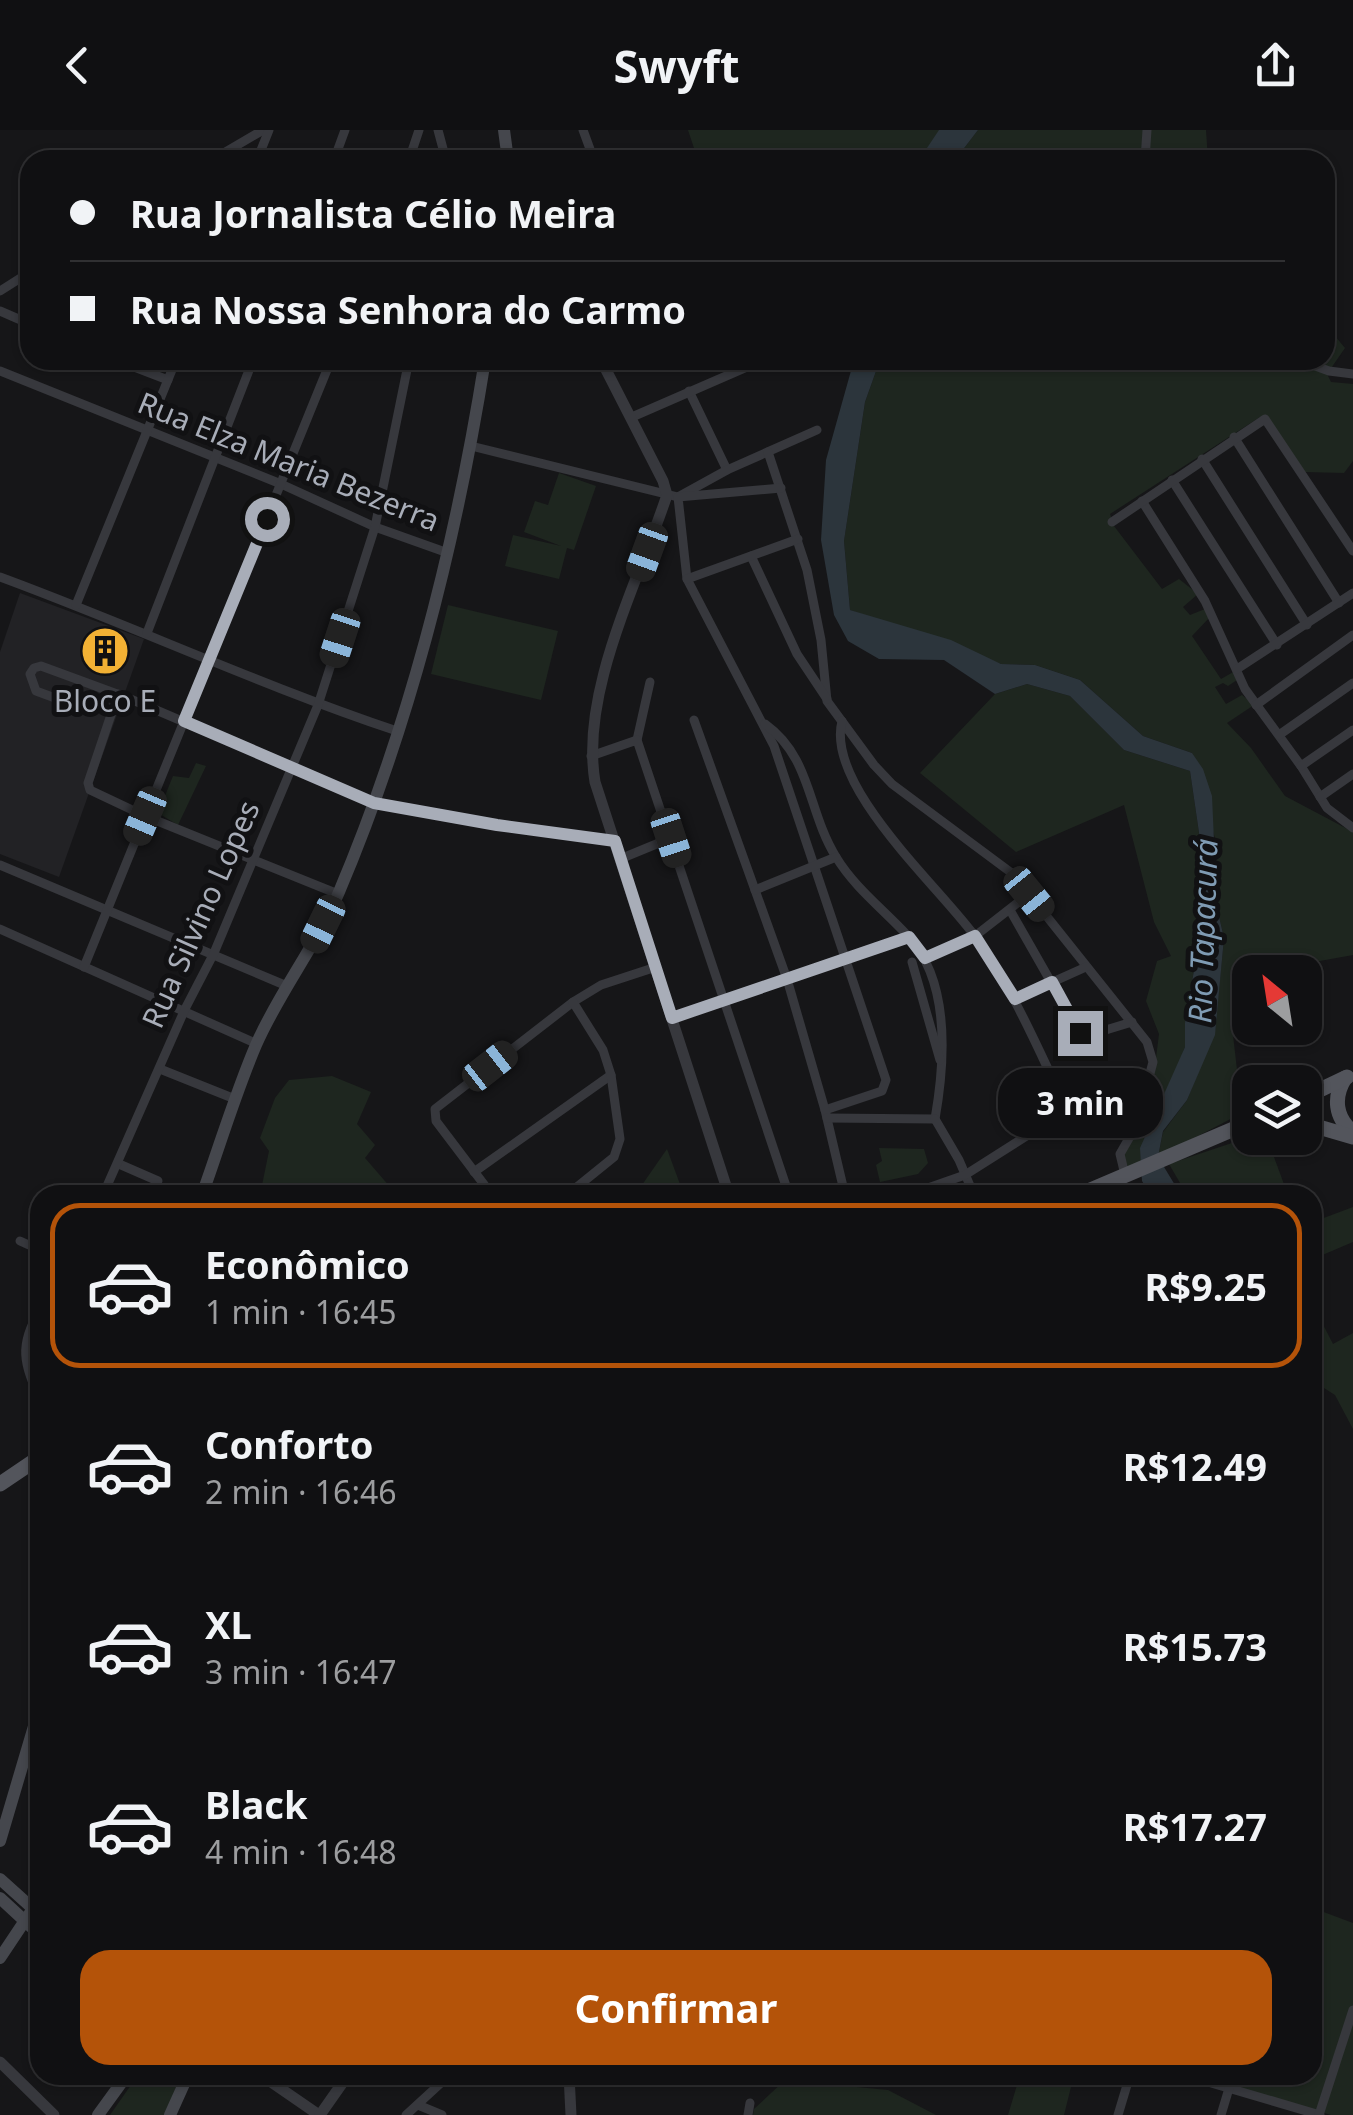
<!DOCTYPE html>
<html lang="pt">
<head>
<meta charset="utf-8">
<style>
	body { margin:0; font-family:"Noto Sans",sans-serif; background:#1e1e20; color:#f1f3f6; height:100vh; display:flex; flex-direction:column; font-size:38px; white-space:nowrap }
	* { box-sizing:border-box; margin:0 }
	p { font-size:32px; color:#9c9d9f }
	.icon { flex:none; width:55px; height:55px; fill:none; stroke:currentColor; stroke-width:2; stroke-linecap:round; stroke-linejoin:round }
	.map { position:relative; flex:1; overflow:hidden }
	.panel { position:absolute; left:30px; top:1055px; width:1292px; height:900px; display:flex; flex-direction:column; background:#101012; border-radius:30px; box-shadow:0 2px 8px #0004,0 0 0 2px #303032 }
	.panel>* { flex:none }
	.banner { position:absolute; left:20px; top:20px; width:1315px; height:220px; border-radius:30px; box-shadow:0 2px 8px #0004,0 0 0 2px #303032; display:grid; align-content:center; height:220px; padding:0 50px; background:#101012 }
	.needle { width:65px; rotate:330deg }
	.tools { position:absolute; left:1232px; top:825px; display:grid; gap:20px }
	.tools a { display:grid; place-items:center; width:90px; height:90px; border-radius:20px; background:#101012; box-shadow:0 2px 8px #0004,0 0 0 2px #303032; font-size:50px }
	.end { position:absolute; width:45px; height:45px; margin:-22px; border:12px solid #a8adb8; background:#111; box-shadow:0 0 0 5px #111 }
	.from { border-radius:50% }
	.bubble { position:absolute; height:70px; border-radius:30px; background:#101012; box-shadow:0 2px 8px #0004,0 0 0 2px #303032; font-size:32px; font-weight:700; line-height:70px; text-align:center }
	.car { position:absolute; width:30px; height:60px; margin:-30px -15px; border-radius:12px; box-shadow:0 0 8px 2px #0007; background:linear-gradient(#222 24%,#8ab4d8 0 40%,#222 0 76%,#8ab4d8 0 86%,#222 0) }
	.banner b { display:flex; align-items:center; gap:35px; height:95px; font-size:38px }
	.banner b+b { border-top:2px solid #303032 }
	.banner i { width:25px; height:25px; background:#f1f3f6 }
	ul { padding:18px 0 0; list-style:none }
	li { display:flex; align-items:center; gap:30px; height:165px; margin:0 20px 15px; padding:0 30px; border:5px solid transparent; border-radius:30px }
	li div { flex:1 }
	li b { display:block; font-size:38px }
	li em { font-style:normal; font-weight:700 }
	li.active { border-color:#b45309 }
	li>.icon { width:90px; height:90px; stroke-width:1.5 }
	.action { display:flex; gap:20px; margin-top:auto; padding:20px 50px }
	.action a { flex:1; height:115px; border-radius:30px; background:#b45309; color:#fff; font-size:40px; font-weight:700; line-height:115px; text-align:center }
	header { display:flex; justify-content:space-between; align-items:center; height:130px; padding:0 50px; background:#101012; font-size:45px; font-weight:700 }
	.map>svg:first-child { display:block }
	.built { fill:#222225 }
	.green { fill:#1e261f }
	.water { fill:#2c353c }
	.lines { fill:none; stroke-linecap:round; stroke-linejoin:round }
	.minor { stroke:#37383d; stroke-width:9 }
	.tertiary { stroke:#37383d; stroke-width:11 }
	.secondary { stroke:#45474d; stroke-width:12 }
	.primary { stroke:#53555c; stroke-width:15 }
	.route { stroke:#a8adb8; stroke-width:12 }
	.labels { text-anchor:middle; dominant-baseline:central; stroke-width:10; stroke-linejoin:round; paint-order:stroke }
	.street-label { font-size:30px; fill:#a8adb8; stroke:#111113 }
	.poi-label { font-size:30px; fill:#a8adb8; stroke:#111113 }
	.water-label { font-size:32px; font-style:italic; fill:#7f9bb3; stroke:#111113 }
</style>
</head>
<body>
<header><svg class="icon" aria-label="back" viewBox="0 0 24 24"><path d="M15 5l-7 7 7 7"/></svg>Swyft<svg class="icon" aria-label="share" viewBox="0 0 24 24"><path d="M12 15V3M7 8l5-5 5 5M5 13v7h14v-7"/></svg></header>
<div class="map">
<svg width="1353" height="1985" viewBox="0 0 1353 1985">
	<rect width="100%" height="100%" fill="#161618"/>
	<polygon class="built" points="20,463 144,509 59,747 0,724 0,522"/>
	<g class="green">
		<polygon points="688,0 942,0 921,30 698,30"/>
		<polygon points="978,0 1206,0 1208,30 955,30"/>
		<polygon points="1325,194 1345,218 1327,244 1331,252 1353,254 1353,331 1344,343 1305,342 1267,287 1260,287 1110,384 1114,396 1162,459 1179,449 1198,464 1183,477 1190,485 1205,479 1210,487 1192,506 1221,549 1235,541 1237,550 1228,556 1223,553 1215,557 1226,574 1242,565 1254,575 1227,593 1251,618 1285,666 1353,702 1353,825 1243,845 1230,879 1242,983 1158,1027 1163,1002 1187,970 1215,901 1224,808 1217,778 1216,712 1192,623 1143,606 1080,550 1035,535 1001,534 850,480 844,411 865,272 880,230 1325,230"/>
		<polygon points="559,343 596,356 574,420 567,418 559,449 505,436 513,405 561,416 524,402 535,371 548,375"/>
		<polygon points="448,475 558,501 541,570 431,544"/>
		<polygon points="1027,554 1070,566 1124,620 1190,641 1203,730 1200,805 1185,893 1185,917 1140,1036 1126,1042 1122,1025 1156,928 1159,904 1146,871 1157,831 1171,826 1154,792 1124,675 1016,722 920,643 995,564"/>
		<polygon points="196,633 206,636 178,695 158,683 173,646 189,648"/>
		<polygon points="332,946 371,962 357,994 375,1015 365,1028 397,1065 260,1065 269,1021 260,1008 275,968 289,950"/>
		<polygon points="1250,1007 1267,1008 1288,1065 1187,1065 1169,1034"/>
		<polygon points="879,1018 924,1019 928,1033 918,1044 880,1052 876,1035 882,1031"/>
		<polygon points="667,1019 684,1065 635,1065"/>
		<polygon points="1353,1077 1353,1112 1313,1129 1313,1092"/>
		<polygon points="1312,1173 1333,1214 1353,1203 1353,1299 1335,1265 1313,1251"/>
		<polygon points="1313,1778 1353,1793 1353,1985 1331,1985 1196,1945 1312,1945"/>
		<polygon points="138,1945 181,1945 165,1985 110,1985"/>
		<polygon points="1020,1945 1074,1945 1064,1985 1008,1985"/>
		<polygon points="785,1950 888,1960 936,1985 753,1985 754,1979"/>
	</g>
	<g class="water">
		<polygon points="939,0 978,0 955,30 919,30"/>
		<polygon points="854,230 880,230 865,272 844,411 850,480 951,510 1001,534 1035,535 1080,550 1143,606 1192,623 1203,639 1212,666 1217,778 1224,808 1215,905 1187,970 1163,1001 1158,1027 1181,1065 1150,1065 1142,1051 1140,1018 1185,917 1185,893 1200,805 1203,730 1190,641 1124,620 1070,566 1027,554 995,564 944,530 879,529 848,511 834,485 821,410 826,330"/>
	</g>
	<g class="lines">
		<g class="minor">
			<polyline points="438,0 446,30"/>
			<polyline points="583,0 594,30"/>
			<polyline points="412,23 428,30"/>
			<polyline points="212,30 263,0"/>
			<polyline points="257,30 269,0"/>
			<polyline points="334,30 345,0"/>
			<polyline points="409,30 419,0"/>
			<polyline points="483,30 508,23"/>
			<polyline points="1145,30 1147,0"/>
			<polyline points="0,161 30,142"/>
			<polyline points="0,181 30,194"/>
			<polyline points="116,230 168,250"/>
			<polyline points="1299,230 1329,241 1353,244"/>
			<polyline points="0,241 281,354 375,397 448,423"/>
			<polyline points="689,261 727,340"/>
			<polyline points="632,287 763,230"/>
			<polyline points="1234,307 1339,473"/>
			<polyline points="471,316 678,367 727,340 817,300"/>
			<polyline points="768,322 807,440 821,510 827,571 874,635 892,654 1013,744 1147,912 1153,932 1136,996 1120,1024 1125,1045"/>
			<polyline points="1202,329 1307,495"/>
			<polyline points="1172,350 1277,515"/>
			<polyline points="781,358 678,367 687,449 774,616 886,950 882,961 825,980"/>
			<polyline points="1142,371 1205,471 1245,559 1301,636 1327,678 1353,698"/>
			<polyline points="1112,392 1265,289 1353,421"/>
			<polyline points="751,426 797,524 827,569"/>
			<path d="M0,447c133,49 262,109 397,154"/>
			<polyline points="687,449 798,409"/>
			<polyline points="76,475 176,230"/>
			<polyline points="147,503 253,230"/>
			<polyline points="1237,539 1353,463"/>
			<polyline points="118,564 88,653 90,660 145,686 338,764"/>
			<polyline points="74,575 36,561 30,544 34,538 41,536 128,568 374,673 497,695 615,711"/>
			<polyline points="1256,575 1353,505"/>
			<polyline points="694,590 787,849 825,980 845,1065"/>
			<path d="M842,591c-17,66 100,168 135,218 29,41 50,85 71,130"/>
			<path d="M765,594c47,34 42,86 71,133 19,31 47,52 72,79 43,46 37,126 27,183"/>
			<polyline points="1279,605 1353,553"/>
			<polyline points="637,610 650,552"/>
			<polyline points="591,626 637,610 789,1065"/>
			<polyline points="1301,636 1353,600"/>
			<polyline points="1320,667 1353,644"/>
			<polyline points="620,729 671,708"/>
			<polyline points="0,735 287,856"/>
			<polyline points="755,760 836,727"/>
			<polyline points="1010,780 1080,903 1086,906 1132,892"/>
			<polyline points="0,799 257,914"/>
			<polyline points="925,828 975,806 1029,764"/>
			<polyline points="912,832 940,930"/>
			<polyline points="84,837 331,230"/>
			<polyline points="1015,869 1086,837"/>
			<polyline points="672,888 909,807"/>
			<polyline points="160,939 235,969"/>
			<polyline points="827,988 935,989"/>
			<polyline points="935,989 959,1030 974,1065"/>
			<polyline points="119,1034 158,1051"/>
			<polyline points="474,1042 611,945"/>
			<polyline points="103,1065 185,879 214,823 318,575 375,397 409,230"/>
			<polyline points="492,1065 436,991 435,979 573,872 601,855 656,837"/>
			<polyline points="567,1065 614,1027 620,1009 611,945 603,920 573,872"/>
			<polyline points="908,1065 965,1045 1072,977 1109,959 1149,950"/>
			<polyline points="20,1111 40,1120"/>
			<path d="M40,1180c-22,36 -16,53 0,90"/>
			<polyline points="1184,1945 1320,1985"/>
			<polyline points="418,1975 442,1985"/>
			<polyline points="406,1985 442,1952 460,1945"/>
			<polyline points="748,1985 750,1973"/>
			<polyline points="1118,1985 1130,1945"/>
			<polyline points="1221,1985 1233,1945"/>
			<polyline points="1319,1985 1353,1880"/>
		</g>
		<g class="tertiary">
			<path d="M601,230l62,121 4,14c-29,88 -87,196 -72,287l134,413"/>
			<polyline points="0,1932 54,1985"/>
			<polyline points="261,1945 319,1985"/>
			<polyline points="569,1945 571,1985"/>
			<polyline points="320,1985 348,1945"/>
		</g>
		<g class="secondary">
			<polyline points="504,0 508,30"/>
			<path d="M202,1065c18,-50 33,-101 54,-150 23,-53 60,-99 83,-153 72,-170 117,-350 146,-532"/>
			<polyline points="0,1711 40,1576"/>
			<polyline points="0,1749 40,1785"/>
			<polyline points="0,1768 40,1805"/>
			<polyline points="0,1828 40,1768"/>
			<polyline points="98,1985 127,1945"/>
			<polyline points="170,1985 188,1945"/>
		</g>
		<g class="primary">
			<path d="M1345,948c-12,19 -10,40 8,54"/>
			<polyline points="1305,967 1347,947"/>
			<polyline points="1305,993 1353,1007"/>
			<polyline points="1079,1065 1250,992"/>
			<polyline points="0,1354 40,1327"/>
		</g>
	</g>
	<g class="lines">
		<polyline class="route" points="267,389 184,591 374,673 497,695 615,711 672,888 909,807 925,828 975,806 1015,869 1052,852 1080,903"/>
	</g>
	<defs>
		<g id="building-disc" transform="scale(2.5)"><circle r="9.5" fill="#f2b134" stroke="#111113"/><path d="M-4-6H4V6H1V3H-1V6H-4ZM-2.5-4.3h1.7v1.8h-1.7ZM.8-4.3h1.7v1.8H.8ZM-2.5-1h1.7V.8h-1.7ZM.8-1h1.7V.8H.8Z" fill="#111"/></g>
	</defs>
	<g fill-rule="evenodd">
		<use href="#building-disc" x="105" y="521"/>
	</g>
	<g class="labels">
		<g class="street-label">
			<text transform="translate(289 331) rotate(22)">Rua Elza Maria Bezerra</text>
			<text transform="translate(200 784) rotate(-66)">Rua Silvino Lopes</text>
		</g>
		<g class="poi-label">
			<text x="105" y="570">Bloco E</text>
		</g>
		<g class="water-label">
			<text transform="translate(1202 801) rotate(-88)">Rio Tapacurá</text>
		</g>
	</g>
</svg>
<div class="tools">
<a><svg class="needle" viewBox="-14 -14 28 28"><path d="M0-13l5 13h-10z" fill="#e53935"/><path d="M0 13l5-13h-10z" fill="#9c9d9f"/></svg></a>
<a><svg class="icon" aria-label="layers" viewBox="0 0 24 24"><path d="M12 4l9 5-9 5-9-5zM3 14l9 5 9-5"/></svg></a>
</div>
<i class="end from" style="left:267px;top:389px"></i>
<i class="end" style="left:1080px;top:903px"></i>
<div class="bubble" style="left:998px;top:938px;width:165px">3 min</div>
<i class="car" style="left:647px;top:422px;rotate:200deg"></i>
<i class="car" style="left:340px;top:508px;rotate:198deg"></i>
<i class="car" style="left:145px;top:686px;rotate:203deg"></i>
<i class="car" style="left:671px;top:708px;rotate:162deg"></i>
<i class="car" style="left:1029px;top:764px;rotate:141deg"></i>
<i class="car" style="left:323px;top:794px;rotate:206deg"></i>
<i class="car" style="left:490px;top:936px;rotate:52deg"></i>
<div class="banner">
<b><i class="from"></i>Rua Jornalista Célio Meira</b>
<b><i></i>Rua Nossa Senhora do Carmo</b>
</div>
<section class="panel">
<ul>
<li class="active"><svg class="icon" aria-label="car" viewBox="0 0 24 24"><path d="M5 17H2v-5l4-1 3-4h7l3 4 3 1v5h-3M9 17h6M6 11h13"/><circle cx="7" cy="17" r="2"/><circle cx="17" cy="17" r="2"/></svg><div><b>Econômico</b><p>1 min · 16:45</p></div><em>R$9.25</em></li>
<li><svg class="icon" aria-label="car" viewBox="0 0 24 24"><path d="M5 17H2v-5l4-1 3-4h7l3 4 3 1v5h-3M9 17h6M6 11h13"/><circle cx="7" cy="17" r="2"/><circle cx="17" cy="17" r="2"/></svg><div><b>Conforto</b><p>2 min · 16:46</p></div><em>R$12.49</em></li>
<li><svg class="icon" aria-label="car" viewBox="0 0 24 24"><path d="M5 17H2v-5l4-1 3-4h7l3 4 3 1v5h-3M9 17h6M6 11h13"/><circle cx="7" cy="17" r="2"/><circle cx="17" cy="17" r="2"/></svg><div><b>XL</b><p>3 min · 16:47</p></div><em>R$15.73</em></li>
<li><svg class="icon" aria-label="car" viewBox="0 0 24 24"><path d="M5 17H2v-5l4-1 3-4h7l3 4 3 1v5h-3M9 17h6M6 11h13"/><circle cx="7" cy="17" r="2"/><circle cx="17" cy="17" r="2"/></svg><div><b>Black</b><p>4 min · 16:48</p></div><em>R$17.27</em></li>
</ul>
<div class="action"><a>Confirmar</a></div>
</section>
</div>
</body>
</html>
